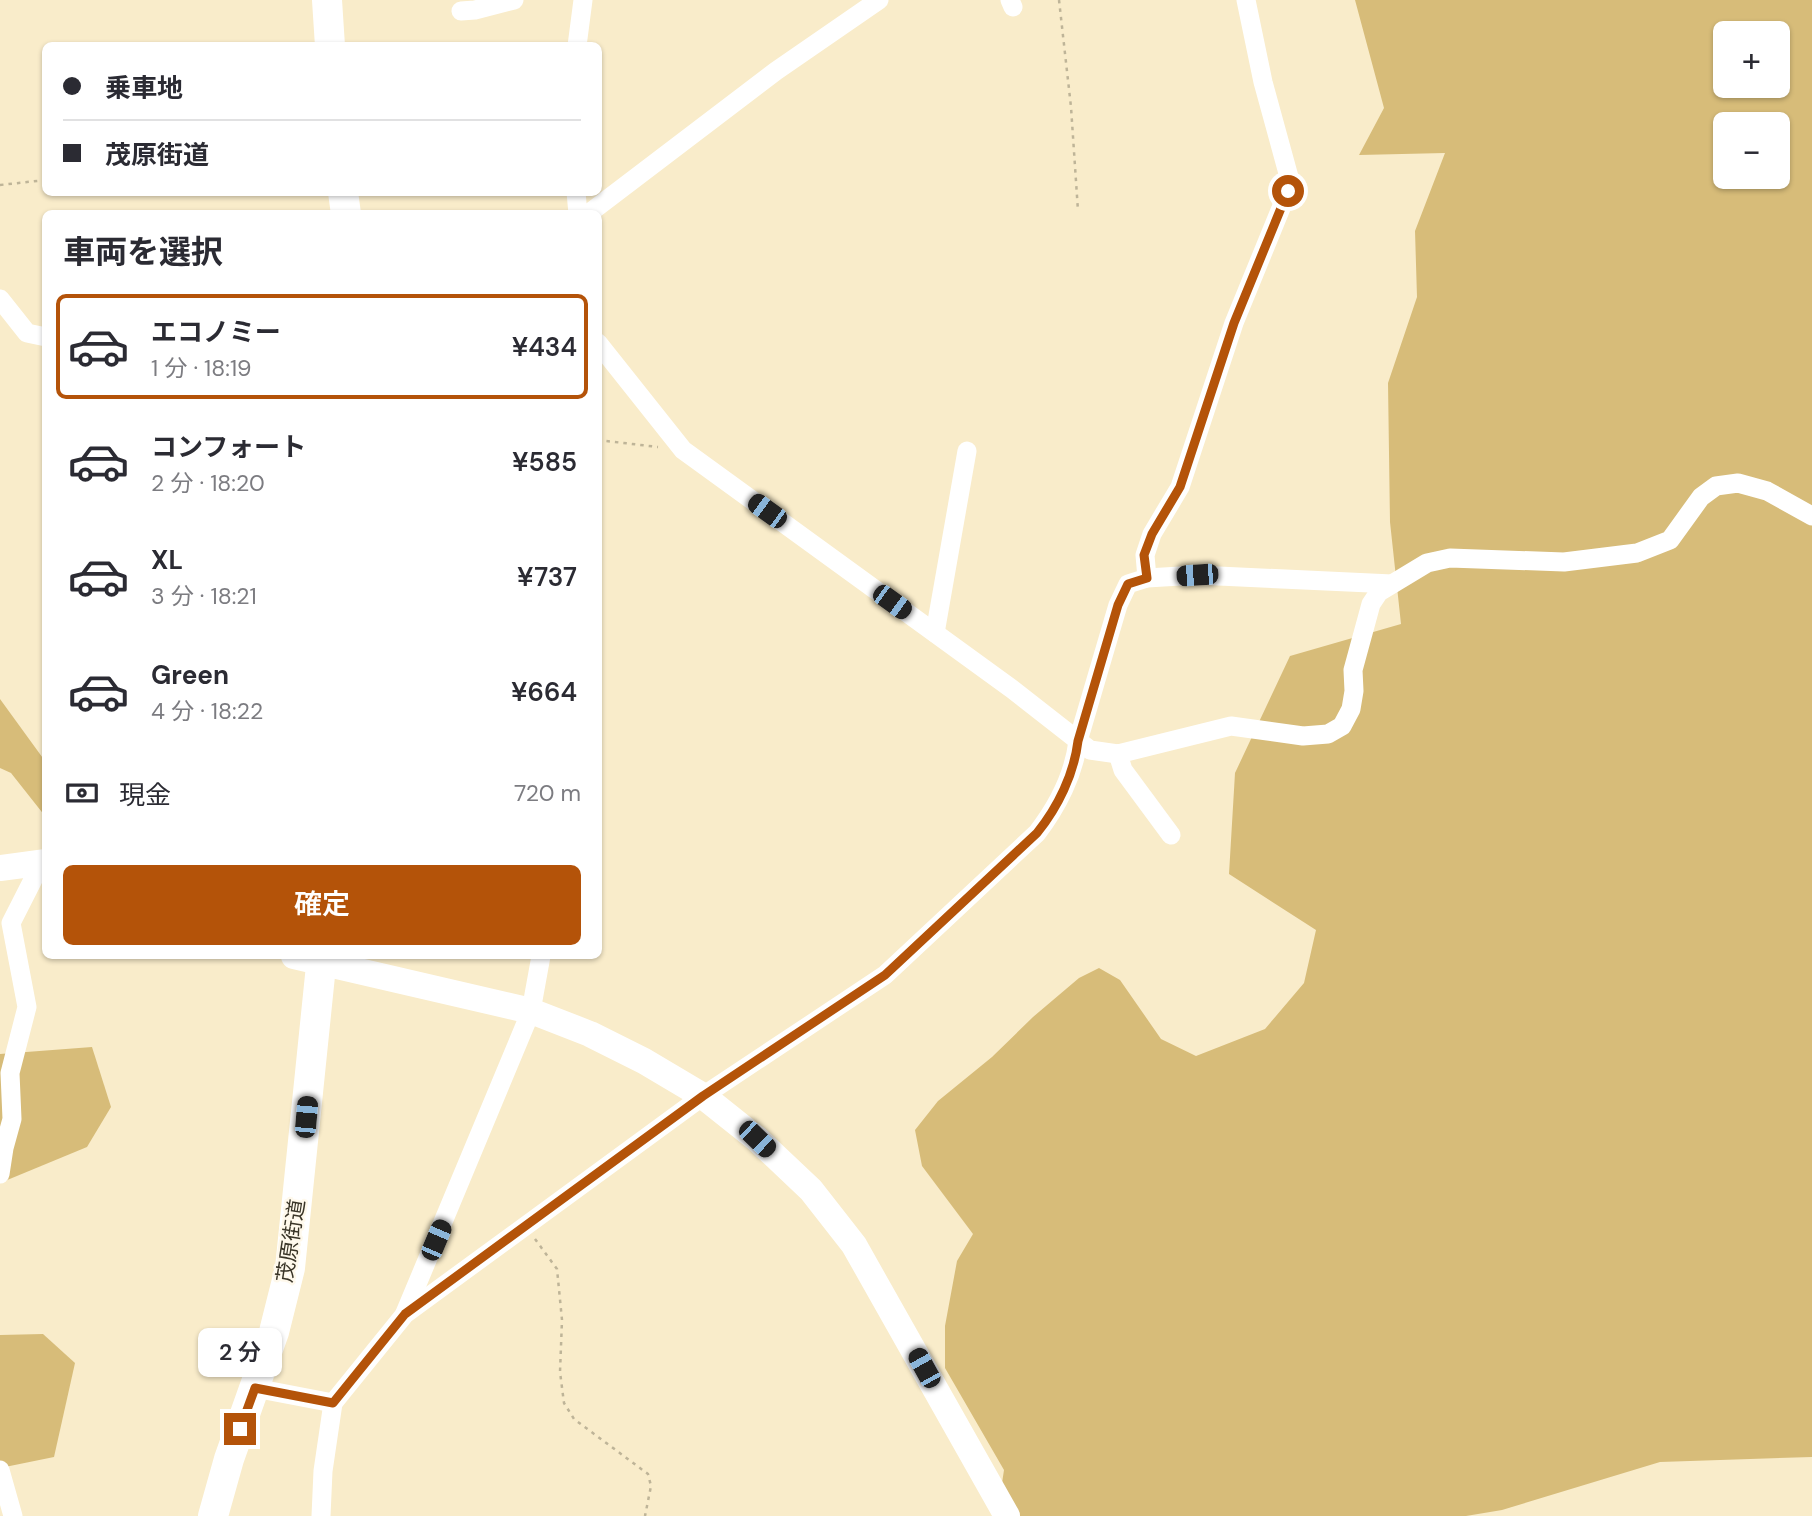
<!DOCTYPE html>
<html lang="ja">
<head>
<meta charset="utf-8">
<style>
	body { margin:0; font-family:"DM Sans","Noto Sans JP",sans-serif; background:#f7f7f7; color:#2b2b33; height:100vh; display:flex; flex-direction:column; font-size:26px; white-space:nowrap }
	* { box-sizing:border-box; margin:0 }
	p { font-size:23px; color:#7c7c81 }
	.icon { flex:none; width:38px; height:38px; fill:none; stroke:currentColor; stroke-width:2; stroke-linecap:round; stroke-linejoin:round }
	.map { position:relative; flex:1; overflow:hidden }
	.side { position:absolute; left:42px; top:210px; width:560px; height:749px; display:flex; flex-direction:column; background:#fff; border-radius:10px; box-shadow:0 2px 5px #0004 }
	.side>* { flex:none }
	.top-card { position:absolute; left:42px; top:42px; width:560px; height:154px; border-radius:10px; box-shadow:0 2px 5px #0004; display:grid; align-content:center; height:154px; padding:0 21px; background:#fff }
	.buttons { position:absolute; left:1713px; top:21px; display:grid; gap:14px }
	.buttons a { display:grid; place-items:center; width:77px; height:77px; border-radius:10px; background:#fff; box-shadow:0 2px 5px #0004; font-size:35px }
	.end { position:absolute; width:32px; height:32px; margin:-16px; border:9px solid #b45309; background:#fff; box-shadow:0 0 0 4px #fff }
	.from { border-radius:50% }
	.bubble { position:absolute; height:49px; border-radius:10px; background:#fff; box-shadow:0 2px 5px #0004; font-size:23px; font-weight:600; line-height:49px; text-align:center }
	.car { position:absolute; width:21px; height:42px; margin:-21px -10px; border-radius:9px; box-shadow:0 0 5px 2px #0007; background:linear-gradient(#222 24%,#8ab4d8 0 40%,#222 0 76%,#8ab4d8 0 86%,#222 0) }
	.top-card b { display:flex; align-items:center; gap:24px; height:66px; font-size:26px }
	.top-card b+b { border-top:2px solid #e1e1e2 }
	.top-card i { width:18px; height:18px; background:#2b2b33 }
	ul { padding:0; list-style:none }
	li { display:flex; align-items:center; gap:21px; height:105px; margin:0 14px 10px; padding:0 7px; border:4px solid transparent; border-radius:10px }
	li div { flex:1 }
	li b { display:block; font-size:26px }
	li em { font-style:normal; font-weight:600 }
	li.on { border-color:#b45309 }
	li>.icon { width:63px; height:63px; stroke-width:1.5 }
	h2 { padding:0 21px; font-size:32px; line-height:84px }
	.pay { display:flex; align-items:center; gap:18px; height:77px; padding:0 21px; font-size:26px }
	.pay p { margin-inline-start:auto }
	.cta { display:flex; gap:14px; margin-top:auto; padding:14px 21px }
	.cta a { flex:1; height:80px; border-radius:10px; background:#b45309; color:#fff; font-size:28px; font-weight:600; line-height:80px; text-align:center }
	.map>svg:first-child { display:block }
	.green { fill:#d7bc79; fill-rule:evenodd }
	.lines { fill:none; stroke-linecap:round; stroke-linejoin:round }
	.path { stroke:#beb498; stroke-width:2.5; stroke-dasharray:3.5 5; stroke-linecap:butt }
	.street { stroke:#fff; stroke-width:19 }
	.secondary { stroke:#fff; stroke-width:26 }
	.primary { stroke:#fff; stroke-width:30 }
	.route { stroke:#b45309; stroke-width:9 }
	.labels { text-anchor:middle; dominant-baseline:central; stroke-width:5; stroke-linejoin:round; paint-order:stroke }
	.street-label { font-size:21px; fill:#393427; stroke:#fff9ec }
</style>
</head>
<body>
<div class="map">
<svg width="1812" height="1516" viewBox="0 0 1812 1516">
	<rect width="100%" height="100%" fill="#f9ecca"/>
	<g class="green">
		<path d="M1355,0h457v1457l-152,5 -158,48 -36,6h-469l7,-46 -59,-102v-42l12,-65 16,-27 -51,-68 -7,-36 23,-29 54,-44 41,-40 46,-39 20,-10 21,12 41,59 35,17 69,-27 39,-46 12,-53 -87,-56 6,-101 55,-117 111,-32 -11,-102 -2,-139 29,-86 -2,-66 30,-78 -86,2 25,-47zM1726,33h52v53h-52zM1726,124h52v53h-52z"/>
		<polygon points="0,699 45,761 45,816 11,773 0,768"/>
		<polygon points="92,1047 111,1107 87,1147 0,1183 0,1054"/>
		<polygon points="43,1334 75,1363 54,1457 0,1468 0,1335"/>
	</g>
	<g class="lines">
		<g class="path">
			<polyline points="1059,0 1071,107 1078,211"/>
			<polyline points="0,185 46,180"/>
			<polyline points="598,440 658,447"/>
			<polyline points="535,1239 557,1269 562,1320 560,1372 564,1403 574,1419 648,1474 651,1486 645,1516"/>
		</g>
		<g class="street">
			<polyline points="1010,0 1013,7"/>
			<polyline points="461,11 475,10 514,0"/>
			<polyline points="577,46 583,0"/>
			<polyline points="576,192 578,214"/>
			<polyline points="588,214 776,71 879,0"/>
			<polyline points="0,299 27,333 46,337"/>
			<polyline points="598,343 683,450 1012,689 1090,750 1118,754 1231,726 1303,736 1328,734 1342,726 1351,709 1354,691 1353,670 1371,604 1379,592 1427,563 1450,558 1564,562 1637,553 1670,540 1701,497 1716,486 1738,483 1767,491 1812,516"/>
			<polyline points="1147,578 1145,555 1152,534 1180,487 1234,323 1288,191 1289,177 1263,82 1246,0"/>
			<polyline points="935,633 967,451"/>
			<polyline points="1118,754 1123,770 1171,835"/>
			<polyline points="0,1174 4,1148 12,1119 10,1073 27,1007 11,923 42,862"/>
			<polyline points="405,1313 531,1011 541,956"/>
			<path d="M255,1388l78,15 72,-89 298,-218 182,-121 152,-142c20,-26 37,-59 41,-92l40,-136 10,-21 19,-6 50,-3 195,9"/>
			<polyline points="0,1470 13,1516"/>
			<polyline points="321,1516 323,1471 333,1403"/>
		</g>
		<g class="secondary">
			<polyline points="0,868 46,862"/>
			<polyline points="294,956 531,1011 590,1034 644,1061 703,1096 757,1139 811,1190 854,1245 1007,1516"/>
		</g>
		<g class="primary">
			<polyline points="327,0 330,46"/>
			<polyline points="343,192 346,214"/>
			<polyline points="213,1516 229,1459 274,1332 290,1268 322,956"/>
		</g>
	</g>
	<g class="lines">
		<path class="route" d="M240,1429l15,-41 78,15 72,-89 298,-218 182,-121 152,-142c21,-26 37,-59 41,-92l40,-136 10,-21 19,-6 -3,-23 8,-21 28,-47 54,-164 54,-132"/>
	</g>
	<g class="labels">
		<g class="street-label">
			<text transform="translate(291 1241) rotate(-81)">茂原街道</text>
		</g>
	</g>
</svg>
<div class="buttons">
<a>+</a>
<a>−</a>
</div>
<i class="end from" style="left:1288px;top:191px"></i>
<i class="end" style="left:240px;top:1429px"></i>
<div class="bubble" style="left:198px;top:1328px;width:84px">2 分</div>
<i class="car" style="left:767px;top:511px;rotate:306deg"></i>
<i class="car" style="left:1197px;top:575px;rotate:266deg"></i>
<i class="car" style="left:892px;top:602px;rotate:126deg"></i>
<i class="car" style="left:306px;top:1117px;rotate:5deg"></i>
<i class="car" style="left:757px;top:1139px;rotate:134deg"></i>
<i class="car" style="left:436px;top:1240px;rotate:23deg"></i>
<i class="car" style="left:924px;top:1368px;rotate:331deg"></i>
<div class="top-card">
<b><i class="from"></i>乗車地</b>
<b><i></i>茂原街道</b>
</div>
<section class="side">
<h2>車両を選択</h2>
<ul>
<li class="on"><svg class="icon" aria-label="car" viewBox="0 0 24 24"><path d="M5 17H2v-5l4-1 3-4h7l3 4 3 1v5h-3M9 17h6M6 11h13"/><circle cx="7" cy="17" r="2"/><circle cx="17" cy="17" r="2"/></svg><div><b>エコノミー</b><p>1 分 · 18:19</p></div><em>¥434</em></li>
<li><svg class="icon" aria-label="car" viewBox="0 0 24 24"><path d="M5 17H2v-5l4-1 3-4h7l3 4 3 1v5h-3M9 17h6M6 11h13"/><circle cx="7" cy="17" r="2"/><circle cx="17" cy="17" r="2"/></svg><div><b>コンフォート</b><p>2 分 · 18:20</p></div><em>¥585</em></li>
<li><svg class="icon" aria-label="car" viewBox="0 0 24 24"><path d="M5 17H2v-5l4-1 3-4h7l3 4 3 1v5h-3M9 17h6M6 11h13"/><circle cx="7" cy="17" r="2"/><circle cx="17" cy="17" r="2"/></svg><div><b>XL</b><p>3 分 · 18:21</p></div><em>¥737</em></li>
<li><svg class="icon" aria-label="car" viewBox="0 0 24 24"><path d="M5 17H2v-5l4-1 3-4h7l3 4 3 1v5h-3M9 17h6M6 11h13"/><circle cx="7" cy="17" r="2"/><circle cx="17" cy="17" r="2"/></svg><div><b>Green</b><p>4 分 · 18:22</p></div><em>¥664</em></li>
</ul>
<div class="pay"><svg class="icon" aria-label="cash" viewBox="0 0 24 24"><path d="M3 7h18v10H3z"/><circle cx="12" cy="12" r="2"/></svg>現金<p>720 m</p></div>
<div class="cta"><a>確定</a></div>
</section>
</div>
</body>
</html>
